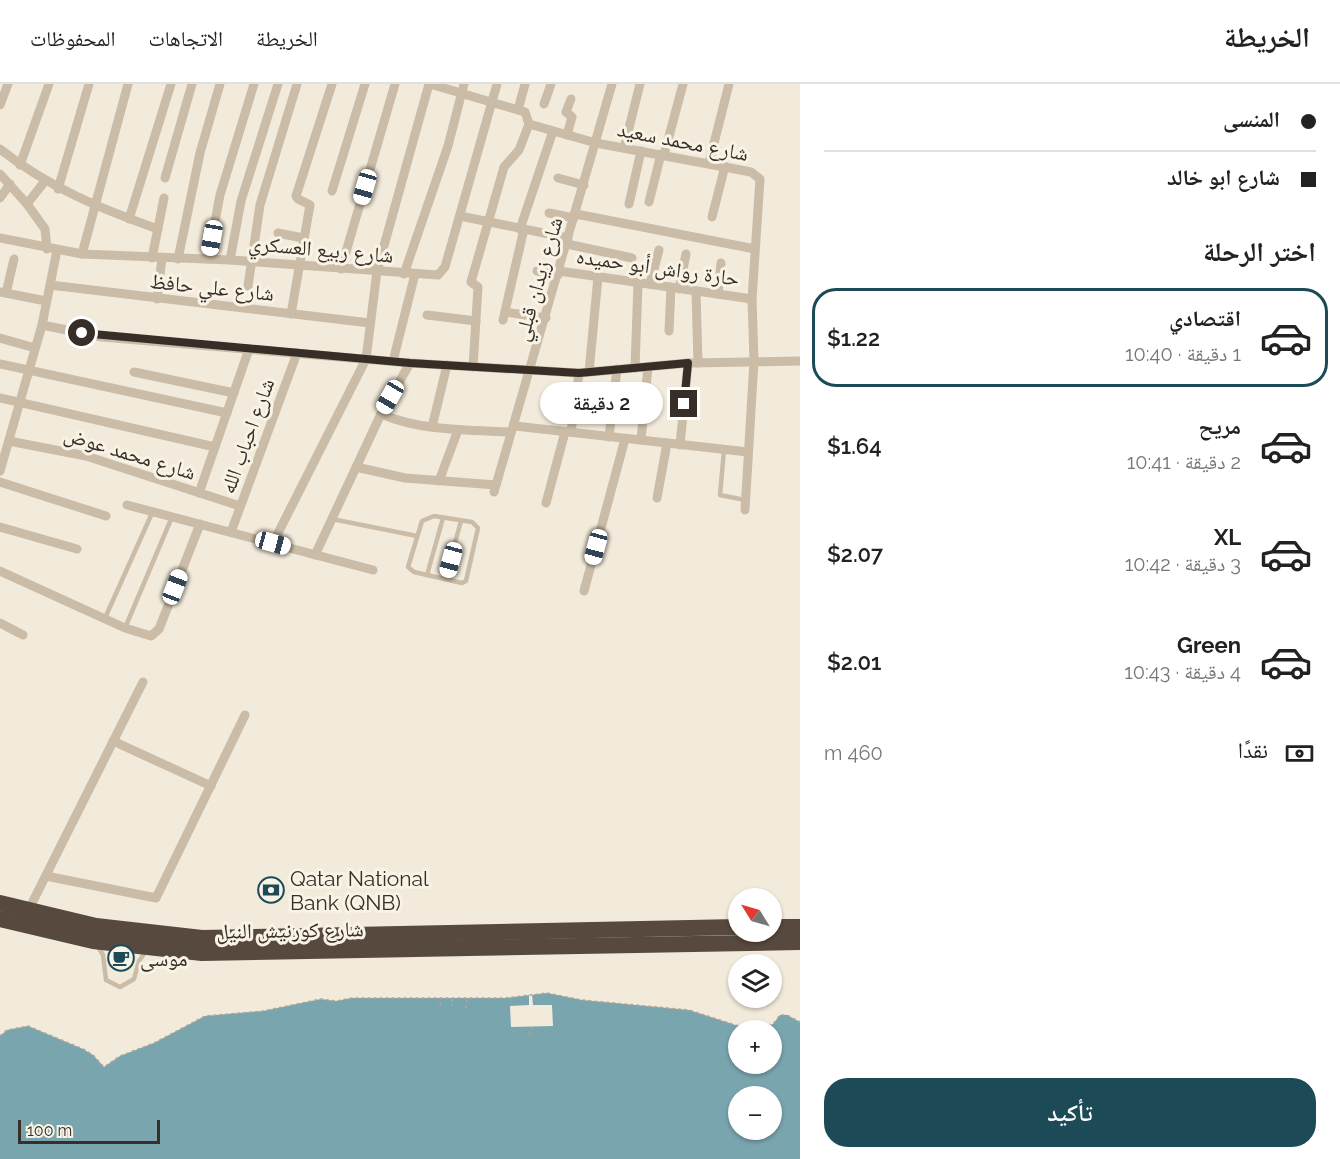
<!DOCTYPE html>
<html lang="ar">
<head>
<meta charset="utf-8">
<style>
	body { margin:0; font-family:Raleway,"Noto Naskh Arabic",sans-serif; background:#f2f2f2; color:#222; direction:rtl; height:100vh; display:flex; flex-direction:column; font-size:22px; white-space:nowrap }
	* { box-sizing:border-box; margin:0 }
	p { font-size:20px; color:#767676 }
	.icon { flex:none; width:33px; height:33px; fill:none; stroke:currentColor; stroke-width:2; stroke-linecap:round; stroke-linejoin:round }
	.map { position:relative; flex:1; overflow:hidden; direction:ltr }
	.panel { display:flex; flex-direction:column; background:#fff; width:540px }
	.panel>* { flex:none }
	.guide { display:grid; align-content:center; height:132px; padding:0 24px; background:#fff }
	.needle { width:39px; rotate:307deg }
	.fabs { position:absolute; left:728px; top:804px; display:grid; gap:12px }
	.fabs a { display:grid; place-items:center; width:54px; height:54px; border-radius:50%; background:#fff; box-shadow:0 2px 4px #0004; font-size:30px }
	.scale { position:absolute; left:18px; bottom:15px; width:142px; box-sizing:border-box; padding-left:6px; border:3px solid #362e27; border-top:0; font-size:16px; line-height:21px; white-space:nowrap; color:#362e27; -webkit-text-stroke:4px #f9f3e6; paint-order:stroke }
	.end { position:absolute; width:27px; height:27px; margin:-14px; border:8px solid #362e27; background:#fff; box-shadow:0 0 0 3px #fff }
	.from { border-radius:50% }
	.bubble { position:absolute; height:42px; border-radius:21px; background:#fff; box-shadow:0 2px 4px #0004; font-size:20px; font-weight:600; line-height:42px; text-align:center; direction:rtl }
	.car { position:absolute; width:18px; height:36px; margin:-18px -9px; border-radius:8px; box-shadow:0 0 4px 2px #0007; background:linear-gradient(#fff 24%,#345 0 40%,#fff 0 76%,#345 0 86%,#fff 0) }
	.guide b { display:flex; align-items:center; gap:21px; height:57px; font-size:22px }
	.guide b+b { border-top:2px solid #e0e0e0 }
	.guide i { width:15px; height:15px; background:#222 }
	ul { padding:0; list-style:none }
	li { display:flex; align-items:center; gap:18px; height:99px; margin:0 12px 9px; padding:0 12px; border:3px solid transparent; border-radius:24px }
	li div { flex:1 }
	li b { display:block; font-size:22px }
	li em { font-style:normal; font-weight:600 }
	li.current { border-color:#1c4b57 }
	li>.icon { width:54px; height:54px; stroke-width:1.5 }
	h2 { padding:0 24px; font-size:27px; line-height:72px }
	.pay { display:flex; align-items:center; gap:15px; height:66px; padding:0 24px; font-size:22px }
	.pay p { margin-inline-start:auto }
	.primary-button { display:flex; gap:12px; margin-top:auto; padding:12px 24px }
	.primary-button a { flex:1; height:69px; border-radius:24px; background:#1c4b57; color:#fff; font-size:24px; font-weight:600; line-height:69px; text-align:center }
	header { display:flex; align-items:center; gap:36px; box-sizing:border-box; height:84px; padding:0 30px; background:#fff; border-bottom:2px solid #e0e0e0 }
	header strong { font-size:28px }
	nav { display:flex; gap:33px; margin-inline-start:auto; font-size:21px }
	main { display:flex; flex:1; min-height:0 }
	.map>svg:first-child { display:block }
	.water { fill:#79a5af; fill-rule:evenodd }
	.pier { fill:#f2eada }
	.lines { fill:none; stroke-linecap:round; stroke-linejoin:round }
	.path { stroke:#b5a690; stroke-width:1.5; stroke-dasharray:3 3; stroke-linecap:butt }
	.lane { stroke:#cabca6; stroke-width:4.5 }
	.street { stroke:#cabca6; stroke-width:9 }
	.highway { stroke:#57493e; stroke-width:16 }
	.route { stroke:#362e27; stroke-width:8 }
	.labels { text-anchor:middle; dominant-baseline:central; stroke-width:6; stroke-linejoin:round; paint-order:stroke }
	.street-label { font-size:21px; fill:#362e27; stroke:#f9f3e6 }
	.poi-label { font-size:21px; fill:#362e27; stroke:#f9f3e6; text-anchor:start }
</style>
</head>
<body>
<header>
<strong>الخريطة</strong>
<nav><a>الخريطة</a><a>الاتجاهات</a><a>المحفوظات</a></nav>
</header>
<main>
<section class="panel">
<div class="guide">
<b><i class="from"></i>المنسى</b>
<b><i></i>شارع ابو خالد</b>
</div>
<h2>اختر الرحلة</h2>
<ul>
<li class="current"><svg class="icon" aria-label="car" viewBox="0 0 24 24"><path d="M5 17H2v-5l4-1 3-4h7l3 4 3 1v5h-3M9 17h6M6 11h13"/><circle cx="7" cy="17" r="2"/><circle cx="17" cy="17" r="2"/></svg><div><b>اقتصادي</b><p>1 دقيقة · 10:40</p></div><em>$1.22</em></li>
<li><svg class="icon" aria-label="car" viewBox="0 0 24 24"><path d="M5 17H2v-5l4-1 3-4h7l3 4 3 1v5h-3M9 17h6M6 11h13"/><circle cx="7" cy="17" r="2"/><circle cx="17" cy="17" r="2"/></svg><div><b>مريح</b><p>2 دقيقة · 10:41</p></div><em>$1.64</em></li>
<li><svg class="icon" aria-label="car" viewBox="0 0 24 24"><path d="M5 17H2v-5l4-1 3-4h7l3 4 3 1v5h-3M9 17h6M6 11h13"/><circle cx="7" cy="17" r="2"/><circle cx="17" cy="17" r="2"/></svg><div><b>XL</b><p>3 دقيقة · 10:42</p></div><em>$2.07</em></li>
<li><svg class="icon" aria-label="car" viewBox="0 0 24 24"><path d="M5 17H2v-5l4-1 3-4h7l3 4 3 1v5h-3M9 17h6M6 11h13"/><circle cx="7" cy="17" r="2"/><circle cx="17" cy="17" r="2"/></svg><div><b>Green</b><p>4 دقيقة · 10:43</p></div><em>$2.01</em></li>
</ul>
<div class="pay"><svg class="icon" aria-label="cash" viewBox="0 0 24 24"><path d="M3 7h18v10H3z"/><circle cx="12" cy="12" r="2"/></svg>نقدًا<p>460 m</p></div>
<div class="primary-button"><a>تأكيد</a></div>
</section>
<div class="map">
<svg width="800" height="1075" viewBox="0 0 800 1075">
	<rect width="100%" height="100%" fill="#f2eada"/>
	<path class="water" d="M547,909l35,7 107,10 62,20h-13v34h33v-34h-14l16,-6 7,-9h7l13,7v137h-800v-123l7,-6 21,-4 55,23 10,6 11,12 16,-11 34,-13 51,-27 58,-5 58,-12 15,2 16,-3h153zM738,1012h33v34h-33z"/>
	<polygon class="pier" points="529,910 532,910 533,921 552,921 553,942 511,943 510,922 529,921"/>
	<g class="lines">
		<g class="path">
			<polyline points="452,915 452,922"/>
			<polyline points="440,921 441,915"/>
			<polyline points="466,924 467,915"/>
			<polyline points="757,946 773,940 780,931 787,931 800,938"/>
			<polyline points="529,951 533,942"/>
			<polyline points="0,952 7,946 28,942 83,965 93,971 104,983 120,972 154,959 205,932 263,927 321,915 336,917 352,914 505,914 547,909 582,916 689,926 751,946"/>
		</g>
		<g class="lane">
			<polyline points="724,366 720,411 745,416"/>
			<polygon points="434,432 472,438 478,444 466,497 462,499 414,488 408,483 422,437"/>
			<polyline points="332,435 417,452"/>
			<polyline points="427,491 443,434"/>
			<polyline points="445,495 461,437"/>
			<polyline points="105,534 153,427"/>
			<polyline points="125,544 172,433"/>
			<polyline points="97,861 103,871 106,896 120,903 134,895 139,877 146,867"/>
		</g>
		<g class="street">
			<polyline points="430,0 525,28 529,40 596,59 751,88 760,95 752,215 754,277 745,426"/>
			<polyline points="544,20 551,0"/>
			<polyline points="0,21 8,0"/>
			<polyline points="518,26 525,0"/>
			<polyline points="567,51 572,33 566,28 571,15"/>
			<polyline points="624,64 640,0"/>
			<path d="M0,65c48,38 101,60 158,80"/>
			<polyline points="664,71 683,0"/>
			<polyline points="709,79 729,0"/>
			<polyline points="20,81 49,0"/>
			<polyline points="0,90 27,120 45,145 47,165"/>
			<polyline points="165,94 192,0"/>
			<polyline points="558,94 584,101"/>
			<polyline points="58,105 89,0"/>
			<polyline points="332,107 365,0"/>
			<polyline points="0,114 10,100"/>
			<polyline points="649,118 661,70"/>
			<polyline points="27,120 45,97"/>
			<polyline points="629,120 641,67"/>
			<polyline points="549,129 574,134"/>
			<polyline points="576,130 755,165"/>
			<polyline points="460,132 568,154"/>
			<polyline points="712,133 725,82"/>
			<polyline points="129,135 171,0"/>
			<polyline points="520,145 553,47"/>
			<polyline points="278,149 303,154"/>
			<polyline points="0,154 82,170 230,176 438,191 445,183 497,0"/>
			<polyline points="567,160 632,174"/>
			<polyline points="82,170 128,0"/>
			<polyline points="152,174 164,114"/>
			<polyline points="178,175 200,69 220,0"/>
			<polyline points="208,175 220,111 254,0"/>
			<polyline points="230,176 241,117 278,0"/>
			<polyline points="341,185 395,0"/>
			<polyline points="537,187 558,191"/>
			<polyline points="559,187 752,215"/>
			<polyline points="404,190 448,62 464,0"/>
			<polyline points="650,200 659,166"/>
			<polyline points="50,201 370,239"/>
			<polyline points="248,202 260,121 297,0"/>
			<polyline points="679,205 686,170"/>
			<polyline points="696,207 698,279"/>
			<polyline points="0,208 46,217"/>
			<polyline points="6,209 14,175"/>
			<polyline points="718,210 721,179"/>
			<polyline points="157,215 162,174"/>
			<polyline points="505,228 546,234"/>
			<polyline points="291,230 310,121 298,115 296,112 332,0"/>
			<polyline points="427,231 476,237"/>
			<polyline points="503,236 524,145"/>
			<polyline points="42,241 102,253 410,279 579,289 688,279 800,277"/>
			<polyline points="669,247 671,203"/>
			<polyline points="0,254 35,264"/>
			<polyline points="393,277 415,190"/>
			<polyline points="0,280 227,329"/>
			<polyline points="473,283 478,203 471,198 504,83 519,66 529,40"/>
			<polyline points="635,284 638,199"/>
			<polyline points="134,288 234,309"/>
			<polyline points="589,288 598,193"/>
			<polyline points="0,314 215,363"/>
			<path d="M381,330c40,17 86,16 129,18"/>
			<polyline points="515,342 748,368"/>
			<polyline points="432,343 447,281"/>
			<polyline points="571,348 579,289"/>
			<polyline points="609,353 617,285"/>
			<polyline points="641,356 648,283"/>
			<polyline points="9,357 86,372 240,422"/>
			<polyline points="680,361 688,279"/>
			<polyline points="356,383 405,394 496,401"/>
			<polyline points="0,387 42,241 57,166"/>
			<polyline points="439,397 458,346"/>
			<polyline points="0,398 106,432"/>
			<polyline points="494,408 612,0"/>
			<polyline points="199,409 249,265"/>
			<polyline points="657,414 667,359"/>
			<polyline points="546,419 565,348"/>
			<polyline points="127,421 373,486"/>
			<polyline points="0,443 77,465"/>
			<polyline points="231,448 297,269"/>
			<polyline points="273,459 366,275 377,187 429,0"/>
			<polyline points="315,471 381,330 410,279"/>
			<polyline points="0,487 125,544 151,552 159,545 200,440"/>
			<polyline points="584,507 625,355"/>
			<polyline points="0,539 23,551"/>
			<polyline points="113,657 211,702"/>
			<polyline points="46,792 156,814 245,631"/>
			<polyline points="28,827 143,598"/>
		</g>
		<g class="highway">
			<polyline points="0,819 96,842 202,854 738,843"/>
			<polyline points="0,835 93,857 202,869 800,858"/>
			<polyline points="771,843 800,843"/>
		</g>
	</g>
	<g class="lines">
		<polyline class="route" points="82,249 410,279 579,289 688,279 684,320"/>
	</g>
	<defs>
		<g id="bank-ring" transform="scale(1.35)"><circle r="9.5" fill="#f9f3e6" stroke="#1c4b57" stroke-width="1.5"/><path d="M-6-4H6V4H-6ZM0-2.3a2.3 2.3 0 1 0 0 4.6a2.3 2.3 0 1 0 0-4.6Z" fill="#1c4b57"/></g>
		<g id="cafe-ring" transform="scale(1.35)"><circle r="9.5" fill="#f9f3e6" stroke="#1c4b57" stroke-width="1.5"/><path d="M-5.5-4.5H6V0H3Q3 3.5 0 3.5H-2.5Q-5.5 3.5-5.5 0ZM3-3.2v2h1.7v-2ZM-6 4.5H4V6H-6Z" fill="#1c4b57"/></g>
	</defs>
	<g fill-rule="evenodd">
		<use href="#bank-ring" x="271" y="806"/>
		<use href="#cafe-ring" x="121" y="874"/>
	</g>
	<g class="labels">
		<g class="street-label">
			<text transform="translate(683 57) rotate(11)">شارع محمد سعيد</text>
			<text transform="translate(321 165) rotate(5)">شارع ربيع العسكري</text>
			<text transform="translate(658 183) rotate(8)">حارة رواش أبو حميده</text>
			<text transform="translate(538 195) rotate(-74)">شارع زيدان قبلي</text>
			<text transform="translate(212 203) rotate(6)">شارع علي حافظ</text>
			<text transform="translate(247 352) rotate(-70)">شارع احباب الله</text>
			<text transform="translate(130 369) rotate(17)">شارع محمد عوض</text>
			<text transform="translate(290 846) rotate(-1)">شارع كورنيش النيل</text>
		</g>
		<g class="poi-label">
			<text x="290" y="794">Qatar National<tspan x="290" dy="24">Bank (QNB)</tspan></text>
			<text x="140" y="874">موسى</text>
		</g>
	</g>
</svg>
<div class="fabs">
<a><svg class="needle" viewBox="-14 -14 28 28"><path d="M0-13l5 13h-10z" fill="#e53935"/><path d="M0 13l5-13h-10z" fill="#767676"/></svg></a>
<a><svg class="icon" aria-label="layers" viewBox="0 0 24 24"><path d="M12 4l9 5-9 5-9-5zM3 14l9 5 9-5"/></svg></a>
<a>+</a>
<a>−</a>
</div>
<div class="scale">100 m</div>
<i class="end from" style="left:82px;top:249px"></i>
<i class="end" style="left:684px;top:320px"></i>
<div class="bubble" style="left:540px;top:298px;width:123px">2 دقيقة</div>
<i class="car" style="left:365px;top:103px;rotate:196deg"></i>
<i class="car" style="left:212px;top:154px;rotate:190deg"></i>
<i class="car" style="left:390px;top:313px;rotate:210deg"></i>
<i class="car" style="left:273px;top:459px;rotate:105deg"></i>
<i class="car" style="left:596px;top:463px;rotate:195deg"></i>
<i class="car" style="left:451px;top:476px;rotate:195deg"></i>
<i class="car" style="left:175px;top:503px;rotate:21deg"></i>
</div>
</main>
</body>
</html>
